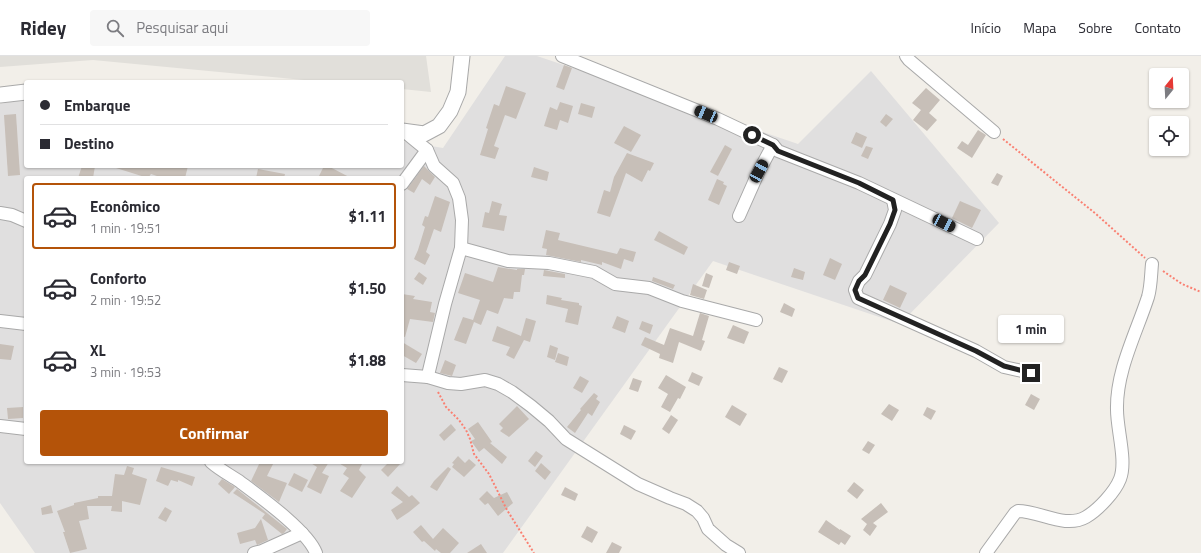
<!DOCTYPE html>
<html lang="pt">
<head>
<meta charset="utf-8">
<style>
	body { margin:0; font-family:"Titillium Web",sans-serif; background:#f7f7f7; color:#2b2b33; height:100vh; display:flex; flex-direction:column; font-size:15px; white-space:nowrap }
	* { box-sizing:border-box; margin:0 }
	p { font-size:13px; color:#7c7c81 }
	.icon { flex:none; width:22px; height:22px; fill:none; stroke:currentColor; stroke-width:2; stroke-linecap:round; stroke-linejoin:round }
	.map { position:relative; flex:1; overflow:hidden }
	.details { position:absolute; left:24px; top:120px; width:380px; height:288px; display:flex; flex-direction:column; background:#fff; border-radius:4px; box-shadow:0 1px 3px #0004 }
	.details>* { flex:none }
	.guide { position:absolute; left:24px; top:24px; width:380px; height:88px; border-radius:4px; box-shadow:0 1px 3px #0004; display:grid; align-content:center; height:88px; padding:0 16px; background:#fff }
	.needle { width:26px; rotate:18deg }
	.buttons { position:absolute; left:1149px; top:12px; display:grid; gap:8px }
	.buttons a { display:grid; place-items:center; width:40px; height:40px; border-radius:4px; background:#fff; box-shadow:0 1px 3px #0004; font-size:20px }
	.end { position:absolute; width:18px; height:18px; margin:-9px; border:5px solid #222; background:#fff; box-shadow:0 0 0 2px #fff }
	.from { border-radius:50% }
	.bubble { position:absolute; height:28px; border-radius:4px; background:#fff; box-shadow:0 1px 3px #0004; font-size:13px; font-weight:700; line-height:28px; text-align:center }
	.car { position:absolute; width:12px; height:24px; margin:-12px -6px; border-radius:5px; box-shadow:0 0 3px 1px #0007; background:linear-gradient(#222 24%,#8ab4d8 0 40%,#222 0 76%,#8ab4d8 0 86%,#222 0) }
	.guide b { display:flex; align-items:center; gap:14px; height:38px; font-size:15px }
	.guide b+b { border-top:1px solid #e1e1e2 }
	.guide i { width:10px; height:10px; background:#2b2b33 }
	ul { padding:7px 0 0; list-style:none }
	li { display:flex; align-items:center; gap:12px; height:66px; margin:0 8px 6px; padding:0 8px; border:2px solid transparent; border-radius:4px }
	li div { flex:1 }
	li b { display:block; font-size:15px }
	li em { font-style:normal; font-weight:700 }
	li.active { border-color:#b45309 }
	li>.icon { width:36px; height:36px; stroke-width:1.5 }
	.cta { display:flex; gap:8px; margin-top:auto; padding:8px 16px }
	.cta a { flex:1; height:46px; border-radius:4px; background:#b45309; color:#fff; font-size:16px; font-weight:700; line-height:46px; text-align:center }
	header { display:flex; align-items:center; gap:24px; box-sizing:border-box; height:56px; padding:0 20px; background:#fff; border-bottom:1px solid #e1e1e2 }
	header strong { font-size:19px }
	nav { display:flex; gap:22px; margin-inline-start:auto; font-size:14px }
	.search { width:280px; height:36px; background:#f7f7f7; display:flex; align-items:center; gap:10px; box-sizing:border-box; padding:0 14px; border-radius:4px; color:#7c7c81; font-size:15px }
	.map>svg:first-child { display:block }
	.residential { fill:#e0dfdf; fill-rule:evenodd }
	.airport { fill:#e1dfda }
	.building { fill:#c7bfb8 }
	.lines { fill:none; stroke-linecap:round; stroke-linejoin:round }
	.minor-casing { stroke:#a9a9a9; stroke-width:14 }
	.tertiary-casing { stroke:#a9a9a9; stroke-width:17 }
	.path { stroke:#fa8072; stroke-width:2; stroke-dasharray:2 2; stroke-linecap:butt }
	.minor { stroke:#fff; stroke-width:12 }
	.tertiary { stroke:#fff; stroke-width:15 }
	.route { stroke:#222; stroke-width:5 }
</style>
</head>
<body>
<header>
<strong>Ridey</strong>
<div class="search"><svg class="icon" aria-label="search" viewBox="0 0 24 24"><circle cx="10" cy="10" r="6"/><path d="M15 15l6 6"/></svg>Pesquisar aqui</div>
<nav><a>Início</a><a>Mapa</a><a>Sobre</a><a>Contato</a></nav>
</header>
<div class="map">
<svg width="1201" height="497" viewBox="0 0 1201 497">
	<rect width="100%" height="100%" fill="#f2efe9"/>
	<path class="residential" d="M505,0h32l261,88 73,-73 128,152 -99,101 -187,-63 -210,292h-468l-35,-50v-399l26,-5v67h376v-25l41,7zM26,122h376v284h-376z"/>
	<polygon class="airport" points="0,0 426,0 431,36 402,33 402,26 325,26 93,4 0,11"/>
	<g class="building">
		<polygon points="564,9 572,12 564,34 556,31"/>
		<polygon points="506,30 526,37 516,63 505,59 494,90 499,92 495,103 480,99 488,73 486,72 494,48 499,50"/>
		<polygon points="926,32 940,44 929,57 937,64 927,75 913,64 921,54 912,47"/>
		<polygon points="560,46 573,50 568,67 560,64 557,74 544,70 550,51 557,54"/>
		<polygon points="581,47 595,51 592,62 578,58"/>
		<polygon points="16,58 20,119 8,120 4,59"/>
		<polygon points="886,58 893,63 886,71 880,66"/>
		<polygon points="624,70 641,79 631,96 614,87"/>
		<polygon points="978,74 986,79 972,102 957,92 962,85 968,89"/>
		<polygon points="856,76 867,81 862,92 851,87"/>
		<polygon points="725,89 732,93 718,120 710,116"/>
		<polygon points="866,90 873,92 868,103 861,100"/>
		<polygon points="627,97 654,107 650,115 648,114 642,126 626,117 610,161 597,157 604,134 610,136 614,121"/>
		<polygon points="82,110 95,110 93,122 78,122"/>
		<polygon points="116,110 188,110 185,122 163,122 151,118 148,122 116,112"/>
		<polygon points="324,110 328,110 351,122 318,122"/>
		<polygon points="424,110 435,121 430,129 422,123 414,137 407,133"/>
		<polygon points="534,111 549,116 547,125 531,121"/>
		<polygon points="258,113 285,118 284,122 256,122"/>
		<polygon points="997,117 1003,120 998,130 991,127"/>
		<polygon points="717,123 724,126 723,128 727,130 719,149 708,144"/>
		<polygon points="435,140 450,146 441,176 434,173 426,196 430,199 425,209 414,203 418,194 425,171 422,169 425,160 428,161"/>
		<polygon points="492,145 502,148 499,159 507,160 504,175 482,171 485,156 489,157"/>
		<polygon points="960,145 981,154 972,172 952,162"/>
		<polygon points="546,174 560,177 558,184 617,198 620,192 636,196 633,206 624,203 621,213 602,206 602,209 581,204 581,206 546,199 547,193 542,192"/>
		<polygon points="659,175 688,191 684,199 654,184"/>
		<polygon points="830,202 842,208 835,224 823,219"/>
		<polygon points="729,206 740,210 737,218 726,214"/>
		<polygon points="498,211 517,214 517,213 525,213 524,219 522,219 520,236 514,236 513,243 504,242 498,258 487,254 481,269 474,266 466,288 454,284 463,261 473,264 480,244 458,237 465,217 493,226"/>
		<polygon points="794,212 805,216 803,224 791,221"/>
		<polygon points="544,214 565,218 565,222 543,220"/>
		<polygon points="419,216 427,222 423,229 414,223"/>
		<polygon points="706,217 713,220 709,232 702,230"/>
		<polygon points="653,221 675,229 673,233 652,225"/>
		<polygon points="693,228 707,234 704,243 690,239"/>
		<polygon points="890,229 907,237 900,252 883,244"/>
		<polygon points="402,238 415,240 413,243 432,246 430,256 435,257 433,266 410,263 405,281 402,280 403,252 402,251"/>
		<polygon points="547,239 562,242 561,244 579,247 579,249 582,250 578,269 565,266 568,253 546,248"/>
		<polygon points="784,247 795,253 792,261 780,256"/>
		<polygon points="700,257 709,260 702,284 705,285 701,295 679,286 673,307 659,302 660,298 641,289 645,281 664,289 670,272 693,280"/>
		<polygon points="617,260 629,265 625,277 612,272"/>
		<polygon points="526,262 536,265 530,286 524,284 514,303 506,299 510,291 492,285 497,270 521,280"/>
		<polygon points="642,265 653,269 650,278 639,273"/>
		<polygon points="733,269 749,276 744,288 727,282"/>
		<polygon points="402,286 422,298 416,307 402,299"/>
		<polygon points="0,288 14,290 11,304 0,303"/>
		<polygon points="550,289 558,292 555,304 547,301"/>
		<polygon points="558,297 569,301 567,310 555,306"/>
		<polygon points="445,304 456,309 452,320 440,317"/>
		<polygon points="779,311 788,315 782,327 773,323"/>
		<polygon points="692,316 703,321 699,330 688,325"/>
		<polygon points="666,319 686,331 680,343 678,342 670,356 661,351 668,338 658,332"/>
		<polygon points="580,320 589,325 582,337 573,332"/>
		<polygon points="633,322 642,325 638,336 629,333"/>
		<polygon points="594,337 598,340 596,343 600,346 592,360 588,357 575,377 567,371 581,354 580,353"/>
		<polygon points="1031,338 1040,343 1034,354 1025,349"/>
		<polygon points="889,348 899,354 892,365 881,358"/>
		<polygon points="732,349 747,358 740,370 725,361"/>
		<polygon points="517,350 529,363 509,381 500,375 503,372 499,368"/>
		<polygon points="23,351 23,362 8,363 7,352"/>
		<polygon points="927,351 936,355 931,364 923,359"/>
		<polygon points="671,359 678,364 669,378 662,373"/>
		<polygon points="478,366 492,386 490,387 507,401 502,408 484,392 479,396 471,385 475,383 468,373"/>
		<polygon points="451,368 456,374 444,385 439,379"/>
		<polygon points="624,369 636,375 631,384 620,378"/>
		<polygon points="868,385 875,389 869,398 862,394"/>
		<polygon points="536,395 543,400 535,411 528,405"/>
		<polygon points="458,400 465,407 469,403 476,409 464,421 452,411 454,408 452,407"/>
		<polygon points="260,406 274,406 267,420 287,427 279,446 251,425"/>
		<polygon points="309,406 329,406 322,417 329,420 321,438 307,431 317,411"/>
		<polygon points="337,406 363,406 359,414 366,421 352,442 340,435 349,422 343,418 347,412"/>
		<polygon points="389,406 402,406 388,421 381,414"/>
		<polygon points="541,407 551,416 545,424 535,415"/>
		<polygon points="127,410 134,412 132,418 147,423 140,449 122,445 122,456 111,455 112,450 87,450 89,463 79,465 87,493 70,497 63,476 65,476 57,455 74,449 74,447 98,442 98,440 112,440 115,418 124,419"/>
		<polygon points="161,411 195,421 192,430 178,424 178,426 171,424 168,430 156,425"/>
		<polygon points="448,411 451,413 437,435 430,431 434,425"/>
		<polygon points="294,417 308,424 302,436 288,429"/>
		<polygon points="222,423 235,431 229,438 218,428"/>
		<polygon points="854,426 864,434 857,443 847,435"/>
		<polygon points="397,430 409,441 412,439 420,447 409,456 397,464 391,454 403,446 391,437"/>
		<polygon points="565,431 578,438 575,445 561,439"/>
		<polygon points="237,433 287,473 284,477 282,478 262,462 265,458 233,437"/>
		<polygon points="487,435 494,442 507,436 513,447 498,460 488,447 485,449 479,443"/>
		<polygon points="881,447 888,456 873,467 877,470 870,480 863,474 867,468 861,463"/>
		<polygon points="51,449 53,457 42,459 41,452"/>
		<polygon points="165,451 172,455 166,466 158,462"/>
		<polygon points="261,463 268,484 257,489 255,484 240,488 237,477 255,472"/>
		<polygon points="826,464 840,474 840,473 851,480 845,489 841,486 839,489 818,476"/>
		<polygon points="421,469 433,483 443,472 459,487 450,497 441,497 436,493 435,495 424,485 422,486 413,476"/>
		<polygon points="587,470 598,476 592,487 581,481"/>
		<polygon points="612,486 622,491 619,497 606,497"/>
		<polygon points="481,488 487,497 467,497"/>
	</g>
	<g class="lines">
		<g class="minor-casing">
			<g id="minor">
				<polyline points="562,0 718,63 773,89 778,95 859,127 977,183"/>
				<polyline points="906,0 909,4 994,76"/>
				<polyline points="405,76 427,94 434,110 453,127 459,142 462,164 461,192 445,248 429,315 428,321"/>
				<polyline points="402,128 427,94"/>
				<polyline points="893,144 895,154 890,168 865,219 859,225 855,234 858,242 976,295 1004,311 1031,317"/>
				<polyline points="0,157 12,159 26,165"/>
				<polyline points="739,160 759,115 773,89"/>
				<polyline points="461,192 508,205 549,207 594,216 615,228 649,232 682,245 756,264"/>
				<polyline points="0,265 26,268"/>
				<polyline points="402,319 428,321 448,327 461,328 485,324 498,328 512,336 531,350 549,365 566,383 638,428 670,442 686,448 697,455 703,462 708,473 726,489 739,497"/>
				<polyline points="0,370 26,373"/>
				<path d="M211,406c9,8 19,13 28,19 20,15 69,50 77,72"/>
				<polyline points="254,497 262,495 302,477"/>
				<path d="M986,497l29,-40 3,-2c22,0 47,18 68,6 12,-7 29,-25 34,-38 7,-18 -3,-49 -3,-69 -1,-39 19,-76 31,-113 3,-10 3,-23 4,-33"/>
			</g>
		</g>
		<g class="tertiary-casing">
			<g id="tertiary">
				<polyline points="0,39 26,36"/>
				<polyline points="402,75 424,78 439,70 450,55 458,36 462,0"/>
			</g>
		</g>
		<g class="path">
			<polyline points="1003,83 1096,158 1145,202"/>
			<polyline points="1163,215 1182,228 1201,236"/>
			<polyline points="438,336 446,351 459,364 466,374 470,383 474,398 489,418 507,454 534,497"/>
		</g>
		<use href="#minor" class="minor"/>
		<use href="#tertiary" class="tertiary"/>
	</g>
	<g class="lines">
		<polyline class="route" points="752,79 773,89 778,95 859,127 893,144 895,154 890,168 865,219 859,225 855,234 858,242 976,295 1004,310 1031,317"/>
	</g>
</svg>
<div class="buttons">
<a><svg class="needle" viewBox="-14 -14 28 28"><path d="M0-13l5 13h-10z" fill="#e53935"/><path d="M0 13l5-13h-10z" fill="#7c7c81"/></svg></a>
<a><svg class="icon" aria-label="locate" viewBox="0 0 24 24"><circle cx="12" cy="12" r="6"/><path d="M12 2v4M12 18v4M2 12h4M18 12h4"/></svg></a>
</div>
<i class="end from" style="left:752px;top:79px"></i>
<i class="end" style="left:1031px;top:317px"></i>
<div class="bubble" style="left:998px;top:259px;width:66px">1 min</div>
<i class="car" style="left:706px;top:58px;rotate:293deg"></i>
<i class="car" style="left:759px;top:115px;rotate:28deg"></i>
<i class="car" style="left:944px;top:167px;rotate:116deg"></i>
<div class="guide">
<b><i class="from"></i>Embarque</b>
<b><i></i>Destino</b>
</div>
<section class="details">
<ul>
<li class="active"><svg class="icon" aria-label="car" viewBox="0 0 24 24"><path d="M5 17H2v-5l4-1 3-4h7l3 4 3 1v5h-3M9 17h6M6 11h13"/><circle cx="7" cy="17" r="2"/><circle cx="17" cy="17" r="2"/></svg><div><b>Econômico</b><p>1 min · 19:51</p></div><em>$1.11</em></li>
<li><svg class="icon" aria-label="car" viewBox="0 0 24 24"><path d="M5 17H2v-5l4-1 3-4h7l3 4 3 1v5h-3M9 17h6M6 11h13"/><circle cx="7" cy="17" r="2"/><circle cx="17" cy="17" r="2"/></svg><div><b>Conforto</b><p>2 min · 19:52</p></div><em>$1.50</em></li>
<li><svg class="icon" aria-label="car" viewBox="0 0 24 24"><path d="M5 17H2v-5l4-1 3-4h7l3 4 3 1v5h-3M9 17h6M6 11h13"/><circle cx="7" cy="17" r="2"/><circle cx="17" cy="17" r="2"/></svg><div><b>XL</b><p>3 min · 19:53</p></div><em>$1.88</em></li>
</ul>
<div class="cta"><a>Confirmar</a></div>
</section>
</div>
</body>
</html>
